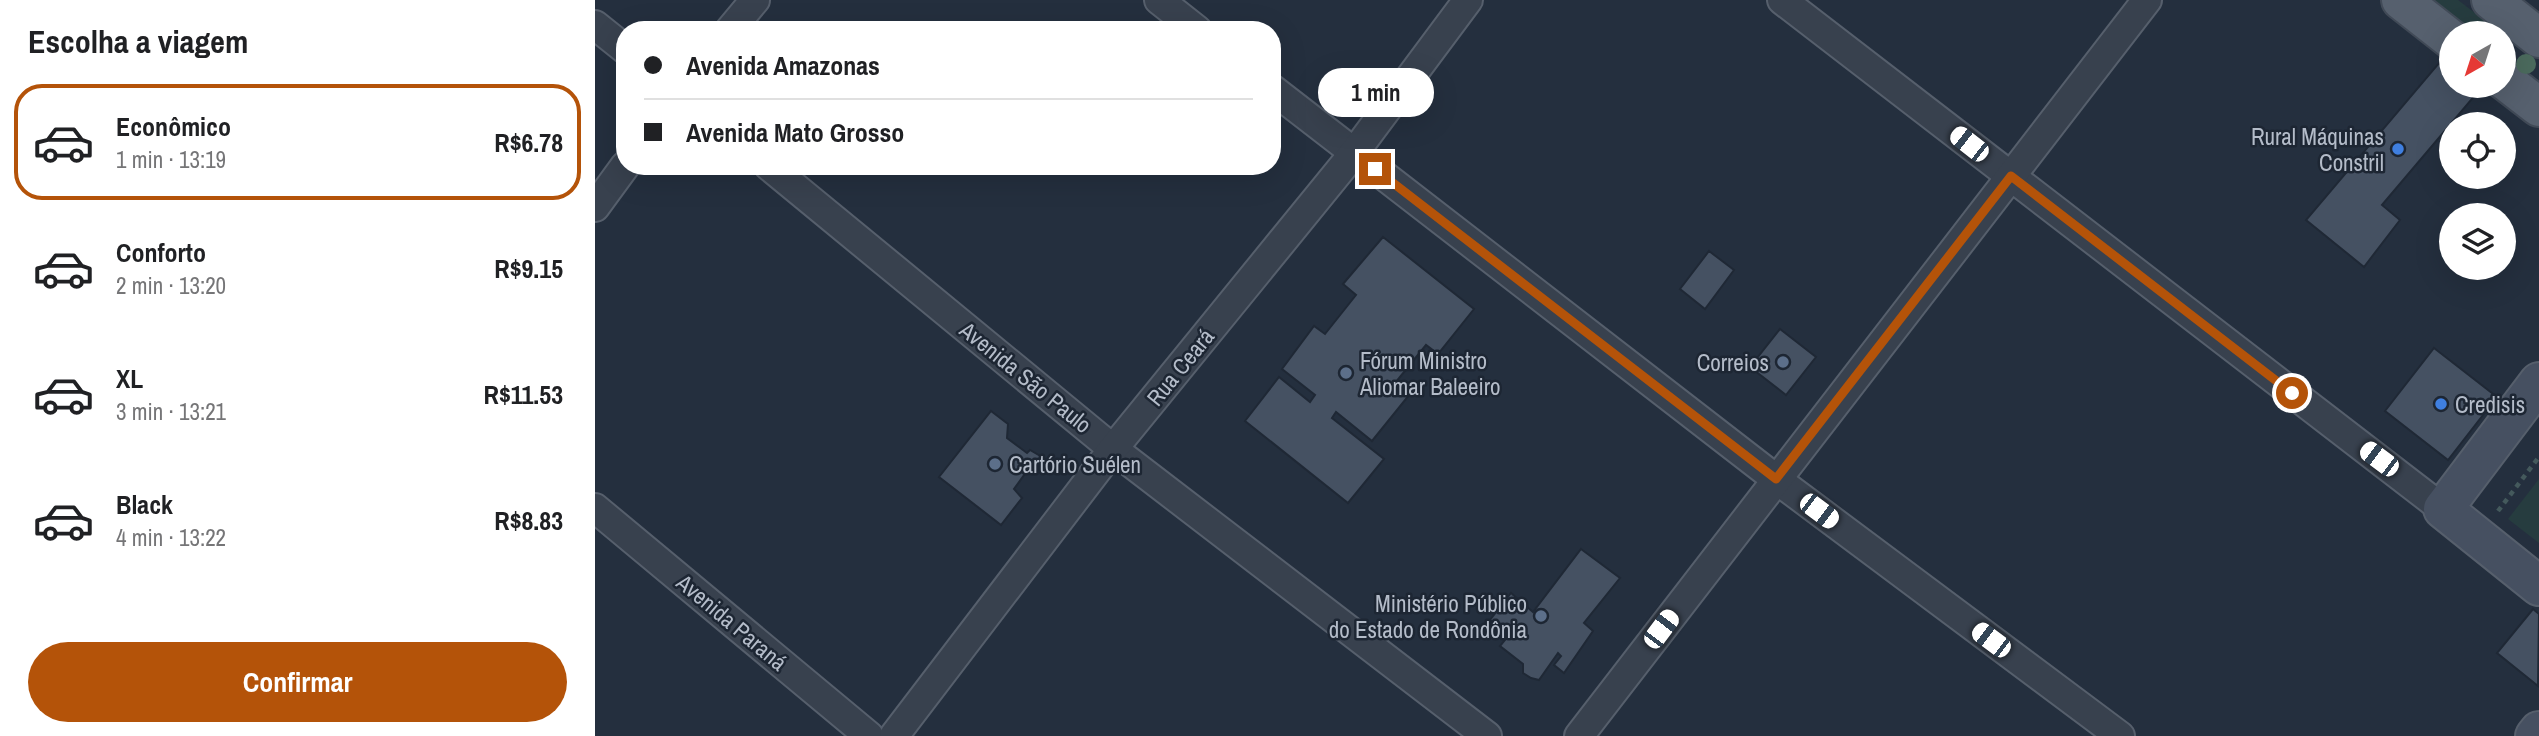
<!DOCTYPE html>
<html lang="pt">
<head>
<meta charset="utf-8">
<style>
	body { margin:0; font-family:"Archivo Narrow",sans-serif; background:#f6f6f6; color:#202124; height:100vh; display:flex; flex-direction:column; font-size:26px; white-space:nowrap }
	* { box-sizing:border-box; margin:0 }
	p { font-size:23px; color:#757577 }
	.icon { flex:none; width:38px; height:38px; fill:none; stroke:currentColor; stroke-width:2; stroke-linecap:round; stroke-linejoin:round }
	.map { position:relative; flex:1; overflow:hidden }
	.panel { display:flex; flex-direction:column; background:#fff; width:595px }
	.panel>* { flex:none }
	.guide { position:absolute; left:21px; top:21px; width:665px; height:154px; border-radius:28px; box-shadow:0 7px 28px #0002; display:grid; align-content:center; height:154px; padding:0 28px; background:#fff }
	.needle { width:46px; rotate:219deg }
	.fabs { position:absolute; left:1844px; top:21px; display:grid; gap:14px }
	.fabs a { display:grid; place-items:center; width:77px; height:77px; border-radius:50%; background:#fff; box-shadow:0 7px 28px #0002; font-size:35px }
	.end { position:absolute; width:32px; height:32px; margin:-16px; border:9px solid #b45309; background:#fff; box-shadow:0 0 0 4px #fff }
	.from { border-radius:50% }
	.bubble { position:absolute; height:49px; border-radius:24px; background:#fff; box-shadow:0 7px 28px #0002; font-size:23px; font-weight:700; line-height:49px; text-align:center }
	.car { position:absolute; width:21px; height:42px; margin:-21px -10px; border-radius:9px; box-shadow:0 0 5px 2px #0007; background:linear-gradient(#fff 24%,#345 0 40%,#fff 0 76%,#345 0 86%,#fff 0) }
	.guide b { display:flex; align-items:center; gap:24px; height:66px; font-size:26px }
	.guide b+b { border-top:2px solid #e0e0e0 }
	.guide i { width:18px; height:18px; background:#202124 }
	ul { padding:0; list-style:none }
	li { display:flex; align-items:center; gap:21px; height:116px; margin:0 14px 10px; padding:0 14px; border:4px solid transparent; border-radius:28px }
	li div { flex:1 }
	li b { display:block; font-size:26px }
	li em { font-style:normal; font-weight:700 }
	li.current { border-color:#b45309 }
	li>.icon { width:63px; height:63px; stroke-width:1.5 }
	h2 { padding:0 28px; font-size:32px; line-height:84px }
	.button { display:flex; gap:14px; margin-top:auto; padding:14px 28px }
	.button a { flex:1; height:80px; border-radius:42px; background:#b45309; color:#fff; font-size:28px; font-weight:700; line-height:80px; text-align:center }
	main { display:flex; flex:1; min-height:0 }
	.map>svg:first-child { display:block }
	.green { fill:#263c3f }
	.building { fill:#455162; stroke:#1f2835; stroke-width:2 }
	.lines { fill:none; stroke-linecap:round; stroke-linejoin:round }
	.minor-casing { stroke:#565f6c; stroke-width:32 }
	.secondary-casing { stroke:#565f6c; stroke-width:42 }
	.primary-casing { stroke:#414a57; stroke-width:42 }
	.path { stroke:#44595c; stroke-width:4.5; stroke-dasharray:5 5; stroke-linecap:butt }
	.minor { stroke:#38414e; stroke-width:28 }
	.secondary { stroke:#465061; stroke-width:38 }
	.primary { stroke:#56606e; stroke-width:38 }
	.tree { fill:#4b6a5d }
	.route { stroke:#b45309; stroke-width:9 }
	.shop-dot { fill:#3f7fe0; stroke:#1d2633; stroke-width:2.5 }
	.service-dot { fill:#5c6f8a; stroke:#1d2633; stroke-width:2.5 }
	.labels { text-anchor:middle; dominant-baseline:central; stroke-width:5; stroke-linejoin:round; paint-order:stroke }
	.poi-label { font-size:23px; fill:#b4bcc9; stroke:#1d2633; text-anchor:end }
	.street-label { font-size:23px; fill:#b4bcc9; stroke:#1d2633 }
</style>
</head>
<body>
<main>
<section class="panel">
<h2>Escolha a viagem</h2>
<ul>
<li class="current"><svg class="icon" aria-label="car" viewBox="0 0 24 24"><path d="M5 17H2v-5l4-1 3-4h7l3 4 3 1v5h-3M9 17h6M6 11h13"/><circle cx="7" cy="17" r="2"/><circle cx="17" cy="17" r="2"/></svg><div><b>Econômico</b><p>1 min · 13:19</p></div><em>R$6.78</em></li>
<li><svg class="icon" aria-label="car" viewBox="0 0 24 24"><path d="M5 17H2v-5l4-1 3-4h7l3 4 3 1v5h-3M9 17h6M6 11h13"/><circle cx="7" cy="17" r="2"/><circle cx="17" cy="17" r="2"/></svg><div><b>Conforto</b><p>2 min · 13:20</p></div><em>R$9.15</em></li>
<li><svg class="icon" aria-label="car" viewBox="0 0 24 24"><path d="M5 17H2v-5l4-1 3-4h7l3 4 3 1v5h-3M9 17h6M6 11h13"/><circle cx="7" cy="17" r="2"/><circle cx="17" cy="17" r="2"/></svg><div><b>XL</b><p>3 min · 13:21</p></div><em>R$11.53</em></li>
<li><svg class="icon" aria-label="car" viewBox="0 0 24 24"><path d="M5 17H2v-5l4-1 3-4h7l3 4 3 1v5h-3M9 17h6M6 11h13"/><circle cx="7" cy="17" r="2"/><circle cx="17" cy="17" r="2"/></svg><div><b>Black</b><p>4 min · 13:22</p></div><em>R$8.83</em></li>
</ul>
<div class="button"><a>Confirmar</a></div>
</section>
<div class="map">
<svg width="1944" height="736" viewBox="0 0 1944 736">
	<rect width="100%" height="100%" fill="#242f3e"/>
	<g class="green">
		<polygon points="1824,0 1863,0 1893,23 1885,33 1866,33"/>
		<polygon points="1944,479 1944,543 1913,519"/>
	</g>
	<g class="building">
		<polygon points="1844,63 1857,73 1857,86 1873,86 1882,93 1787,205 1805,220 1769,267 1711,220"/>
		<polygon points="788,237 879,309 843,354 831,345 800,383 815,394 777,441 741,412 737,418 789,459 753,503 650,421 684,377 715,402 720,395 687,369 719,326 730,334 761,295 748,284"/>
		<polygon points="1114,251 1139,270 1110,309 1085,289"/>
		<polygon points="1185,329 1221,357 1191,395 1155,367"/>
		<polygon points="1839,348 1902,397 1853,460 1790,411"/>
		<polygon points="396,411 413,424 412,438 432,453 435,450 447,457 443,470 432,471 419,489 427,498 406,525 344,477"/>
		<polygon points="986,549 1025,578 989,623 998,631 969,673 959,665 966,656 963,653 944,680 936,678 928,673 928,664 905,646 914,635 895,620 916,593 938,612"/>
		<polygon points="1938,609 1944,614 1943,686 1902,653"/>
	</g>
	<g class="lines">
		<g class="minor-casing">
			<g id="minor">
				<polyline points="564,0 602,30"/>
				<polyline points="1187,0 1848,509"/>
				<polyline points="0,25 30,49"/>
				<polyline points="135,30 160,0"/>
				<polyline points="677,89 1181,479 1525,736"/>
				<polyline points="174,166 518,449 892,736"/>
				<polyline points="0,207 30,166"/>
				<polyline points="0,508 274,736"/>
				<polyline points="299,736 518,449 759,153 873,0"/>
				<polyline points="984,736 1552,0"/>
			</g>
		</g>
		<g class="secondary-casing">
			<g id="secondary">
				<polyline points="1944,382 1848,509 1944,586"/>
				<polyline points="1940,736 1944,731"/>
			</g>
		</g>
		<g class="primary-casing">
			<g id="primary">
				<polyline points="1806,0 1857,40"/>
				<polyline points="1896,0 1944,38"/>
				<polyline points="1909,80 1944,107"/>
			</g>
		</g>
		<polyline class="path" points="1903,511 1944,457"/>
		<use href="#minor" class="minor"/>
		<use href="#secondary" class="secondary"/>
		<use href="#primary" class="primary"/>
	</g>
	<circle class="tree" cx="1931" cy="64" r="10"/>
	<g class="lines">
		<polyline class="route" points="780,169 1181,479 1416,176 1697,393"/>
	</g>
	<g class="shop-dot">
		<circle cx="1803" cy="149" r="7"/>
		<circle cx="1846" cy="404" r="7"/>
	</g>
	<g class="service-dot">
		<circle cx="1188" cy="362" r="7"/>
		<circle cx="751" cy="373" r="7"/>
		<circle cx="400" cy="464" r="7"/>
		<circle cx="946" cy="616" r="7"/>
	</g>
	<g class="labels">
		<g class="poi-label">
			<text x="1789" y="136">Rural Máquinas<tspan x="1789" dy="26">Constril</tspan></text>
			<text x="765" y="360" text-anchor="start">Fórum Ministro<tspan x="765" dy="26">Aliomar Baleeiro</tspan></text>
			<text x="1174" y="362">Correios</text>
			<text x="1860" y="404" text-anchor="start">Credisis</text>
			<text x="414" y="464" text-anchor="start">Cartório Suélen</text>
			<text x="932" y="603">Ministério Público<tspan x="932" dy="26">do Estado de Rondônia</tspan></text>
		</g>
		<g class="street-label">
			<text transform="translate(585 367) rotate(-51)">Rua Ceará</text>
			<text transform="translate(431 377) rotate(39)">Avenida São Paulo</text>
			<text transform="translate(137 622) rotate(40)">Avenida Paraná</text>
		</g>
	</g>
</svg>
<div class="fabs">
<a><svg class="needle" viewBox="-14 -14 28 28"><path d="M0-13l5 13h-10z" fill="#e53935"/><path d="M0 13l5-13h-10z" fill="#757577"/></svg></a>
<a><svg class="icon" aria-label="locate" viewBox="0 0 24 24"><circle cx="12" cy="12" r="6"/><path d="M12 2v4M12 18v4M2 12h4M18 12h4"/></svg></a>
<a><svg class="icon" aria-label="layers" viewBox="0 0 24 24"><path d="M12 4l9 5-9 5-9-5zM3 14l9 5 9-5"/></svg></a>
</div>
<i class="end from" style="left:1697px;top:393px"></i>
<i class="end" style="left:780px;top:169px"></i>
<div class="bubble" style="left:723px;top:68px;width:116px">1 min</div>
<i class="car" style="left:1374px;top:144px;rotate:308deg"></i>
<i class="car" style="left:1784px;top:459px;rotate:307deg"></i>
<i class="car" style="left:1224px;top:511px;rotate:127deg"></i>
<i class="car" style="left:1066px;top:629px;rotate:37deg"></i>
<i class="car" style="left:1396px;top:640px;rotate:307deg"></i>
<div class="guide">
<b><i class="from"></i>Avenida Amazonas</b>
<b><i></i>Avenida Mato Grosso</b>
</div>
</div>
</main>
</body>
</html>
